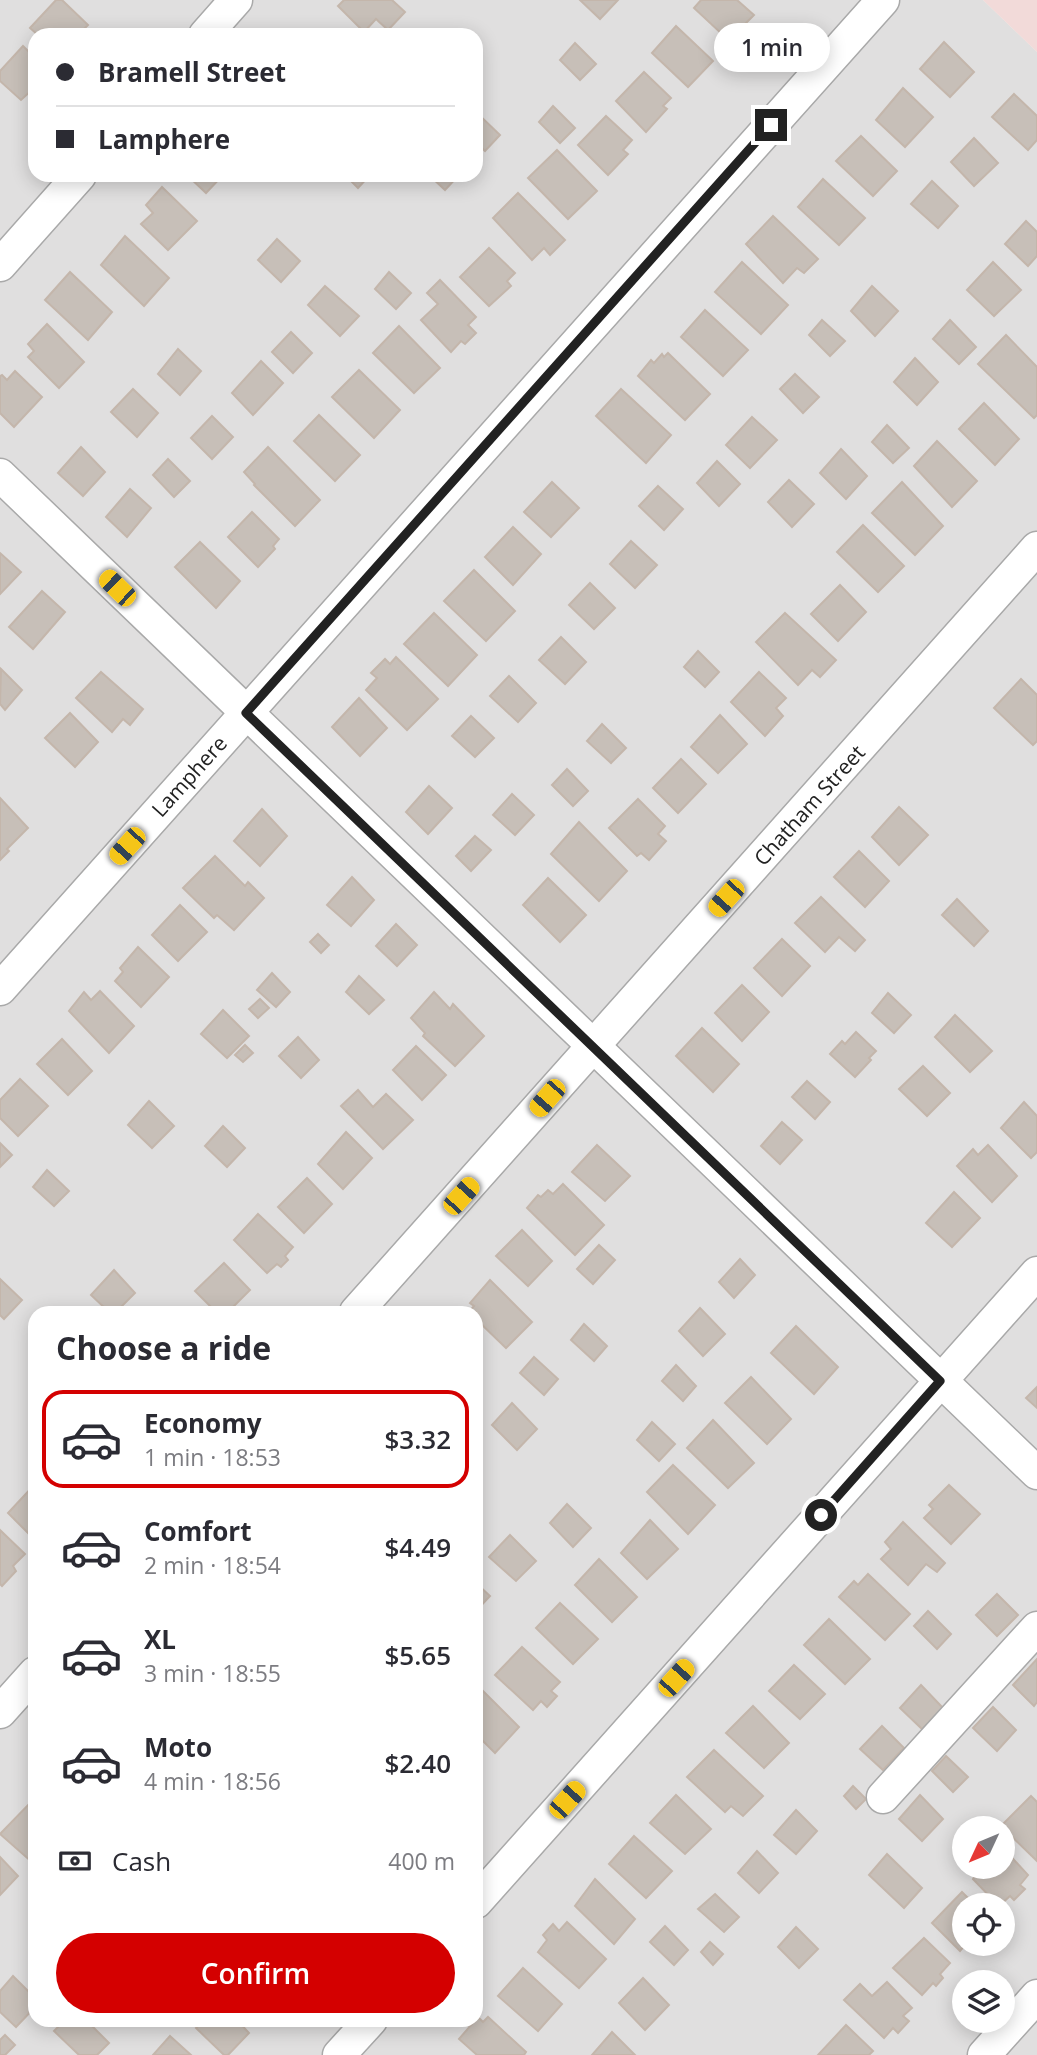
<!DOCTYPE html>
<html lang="en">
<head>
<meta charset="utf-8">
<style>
	body { margin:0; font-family:"Open Sans",sans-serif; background:#f7f7f7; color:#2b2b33; height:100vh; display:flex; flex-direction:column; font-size:26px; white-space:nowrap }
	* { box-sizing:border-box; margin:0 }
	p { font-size:23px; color:#7c7c81 }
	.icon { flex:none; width:38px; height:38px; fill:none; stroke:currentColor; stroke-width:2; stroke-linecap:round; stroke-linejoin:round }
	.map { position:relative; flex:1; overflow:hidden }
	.sheet { position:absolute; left:28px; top:1306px; width:455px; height:721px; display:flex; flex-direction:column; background:#fff; border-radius:21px; box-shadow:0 4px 18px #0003 }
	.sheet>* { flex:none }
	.hud { position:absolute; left:28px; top:28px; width:455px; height:154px; border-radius:21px; box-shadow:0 4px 18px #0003; display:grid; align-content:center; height:154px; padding:0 28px; background:#fff }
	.needle { width:46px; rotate:226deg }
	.tools { position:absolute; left:952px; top:1816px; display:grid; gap:14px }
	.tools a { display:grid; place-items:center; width:63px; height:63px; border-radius:50%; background:#fff; box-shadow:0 4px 18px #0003; font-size:35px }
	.end { position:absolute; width:32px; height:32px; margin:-16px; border:9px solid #222; background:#fff; box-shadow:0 0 0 4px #fff }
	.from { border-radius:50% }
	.bubble { position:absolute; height:49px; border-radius:24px; background:#fff; box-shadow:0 4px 18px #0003; font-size:23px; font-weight:600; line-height:49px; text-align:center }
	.car { position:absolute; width:21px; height:42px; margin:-21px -10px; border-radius:9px; box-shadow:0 0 5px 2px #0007; background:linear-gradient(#f5c518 24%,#345 0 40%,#f5c518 0 76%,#345 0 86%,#f5c518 0) }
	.hud b { display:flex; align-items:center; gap:24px; height:66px; font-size:26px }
	.hud b+b { border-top:2px solid #e1e1e2 }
	.hud i { width:18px; height:18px; background:#2b2b33 }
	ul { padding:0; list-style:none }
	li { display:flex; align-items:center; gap:21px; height:98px; margin:0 14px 10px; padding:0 14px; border:4px solid transparent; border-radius:21px }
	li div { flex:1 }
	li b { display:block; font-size:26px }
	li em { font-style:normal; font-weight:600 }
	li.active { border-color:#d40000 }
	li>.icon { width:63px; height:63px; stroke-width:1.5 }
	h2 { padding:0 28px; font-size:32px; line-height:84px }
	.pay { display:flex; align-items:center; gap:18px; height:77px; padding:0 28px; font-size:26px }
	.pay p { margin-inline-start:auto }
	.cta { display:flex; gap:14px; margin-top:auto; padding:14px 28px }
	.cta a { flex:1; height:80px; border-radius:42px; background:#d40000; color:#fff; font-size:28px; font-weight:600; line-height:80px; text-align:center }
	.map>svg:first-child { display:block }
	.residential { fill:#e0dfdf; fill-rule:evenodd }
	.commercial { fill:#f2dad9 }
	.building { fill:#c7bfb8; stroke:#c4b6ab; stroke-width:2 }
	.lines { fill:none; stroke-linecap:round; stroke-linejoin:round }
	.minor-casing { stroke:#a9a9a9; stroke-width:35 }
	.minor { stroke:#fff; stroke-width:32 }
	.route { stroke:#222; stroke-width:9 }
	.labels { text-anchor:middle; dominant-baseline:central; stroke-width:5; stroke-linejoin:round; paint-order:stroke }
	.street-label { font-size:21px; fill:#222; stroke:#fff }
</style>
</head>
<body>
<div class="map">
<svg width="1037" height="2055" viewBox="0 0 1037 2055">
	<rect width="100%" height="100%" fill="#f2efe9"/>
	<path class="residential" d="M0,0h983l54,52v2003h-1037zM35,35h441v140h-441zM35,1312h441v708h-441zM964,1829h39v38h-39zM964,1906h39v38h-39zM964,1983h39v38h-39z"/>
	<polygon class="commercial" points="984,0 1037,0 1037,52 983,0"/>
	<g class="building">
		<polygon points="56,0 62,0 88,25 78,35 38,35 30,28"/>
		<polygon points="344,0 392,0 405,12 388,30 376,19 364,32 338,6"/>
		<polygon points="580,0 618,0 600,19"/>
		<polygon points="701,0 737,0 754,15 745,24 752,30 737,48 694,8"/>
		<polygon points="676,26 713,61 688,87 652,53"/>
		<polygon points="944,42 974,72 950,97 920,69"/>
		<polygon points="575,43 596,64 580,80 560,60"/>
		<polygon points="23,46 35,58 35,87 21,100 0,81 0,71"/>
		<polygon points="644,72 671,98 663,106 667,109 646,132 616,101"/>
		<polygon points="903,88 933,117 905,147 876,120"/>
		<polygon points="1014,94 1037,116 1037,140 1028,150 992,117"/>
		<polygon points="553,106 575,128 560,143 539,122"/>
		<polygon points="476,112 500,135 485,151 476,142"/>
		<polygon points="606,116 632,140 623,150 628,154 608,175 578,145"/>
		<polygon points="861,136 897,171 873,196 836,161"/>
		<polygon points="974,138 998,163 974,186 951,162"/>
		<polygon points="557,150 597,191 568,219 528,178"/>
		<polygon points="187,175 223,175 206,193"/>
		<polygon points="345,175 370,175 358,188"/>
		<polygon points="429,175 459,175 445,190"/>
		<polygon points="823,179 865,218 839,245 798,207"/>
		<polygon points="932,181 958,206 938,228 911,204"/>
		<polygon points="162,187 197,221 168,250 141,224 153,213 146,205"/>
		<polygon points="518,193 565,240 550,255 544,248 532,260 493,218"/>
		<polygon points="773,216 818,259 804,273 797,268 783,283 746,244"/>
		<polygon points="1026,221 1037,232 1037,256 1028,266 1005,244"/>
		<polygon points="125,236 169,278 144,306 101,265"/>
		<polygon points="277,239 300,261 281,282 258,260"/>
		<polygon points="489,248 515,273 507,281 511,286 489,306 460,277"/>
		<polygon points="742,262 788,305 761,334 715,292"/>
		<polygon points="993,262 1021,290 994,316 967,290"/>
		<polygon points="70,272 112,312 88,340 45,300"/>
		<polygon points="389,272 411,293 396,309 375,289"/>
		<polygon points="440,280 476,317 468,325 476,333 465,344 461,341 451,352 421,320 438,304 427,293"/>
		<polygon points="325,286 359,316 340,336 308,305"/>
		<polygon points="872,286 898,311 875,336 851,311"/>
		<polygon points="705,310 748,350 723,376 681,337"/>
		<polygon points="822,320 845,341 830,356 809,335"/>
		<polygon points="950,320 976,347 959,364 933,339"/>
		<polygon points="47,324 84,362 59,388 28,357 34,351 28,344"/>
		<polygon points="399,326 440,368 414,393 373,353"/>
		<polygon points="291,332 312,353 293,373 272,352"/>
		<polygon points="1006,335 1037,367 1037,415 1034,418 978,364"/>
		<polygon points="178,349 201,371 180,395 158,374"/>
		<polygon points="668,353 710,394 685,420 638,376 651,360 654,363 662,354 664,357"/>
		<polygon points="915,358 938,382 917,405 894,382"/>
		<polygon points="261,361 283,383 253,415 232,393"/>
		<polygon points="359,370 400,410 374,438 332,397"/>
		<polygon points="15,371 42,397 14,427 0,413 0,376 2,375 7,380"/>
		<polygon points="795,374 819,397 803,413 780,389"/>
		<polygon points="133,389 158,413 137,437 111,412"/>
		<polygon points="621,389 671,435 646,463 596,416"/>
		<polygon points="984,403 1019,439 995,465 959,429"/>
		<polygon points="319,415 360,455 335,481 294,441"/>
		<polygon points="212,416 233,437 212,459 191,438"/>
		<polygon points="752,417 777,440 750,468 726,445"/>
		<polygon points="887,425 909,448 893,463 872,442"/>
		<polygon points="937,441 977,481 952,507 914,466"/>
		<polygon points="81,447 105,472 83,496 58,473"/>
		<polygon points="268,447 320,500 295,526 254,485 255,484 244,472"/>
		<polygon points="841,449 867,476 846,499 820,473"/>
		<polygon points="168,459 190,481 174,497 153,475"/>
		<polygon points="717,461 740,484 719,506 697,483"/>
		<polygon points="789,480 814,504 792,527 768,502"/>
		<polygon points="552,482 579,508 551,537 524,512"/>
		<polygon points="902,482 943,526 915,555 872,513"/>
		<polygon points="658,486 683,509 664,530 639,506"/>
		<polygon points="130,489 151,508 127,537 106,517"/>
		<polygon points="252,512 279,539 273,546 275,549 258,567 228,537"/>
		<polygon points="863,525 904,566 878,592 837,552"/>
		<polygon points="513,527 541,554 513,585 485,557"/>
		<polygon points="631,541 657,565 635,588 610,564"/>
		<polygon points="200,542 240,581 216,608 175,567"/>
		<polygon points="0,553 21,572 0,594"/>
		<polygon points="474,570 515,611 486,641 444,601"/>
		<polygon points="590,583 615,608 594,629 569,605"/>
		<polygon points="840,585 866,612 838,641 811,614"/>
		<polygon points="42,591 65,612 33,649 9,627"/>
		<polygon points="434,613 477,655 448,686 404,644"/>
		<polygon points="785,613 836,660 820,677 812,670 798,685 756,642"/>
		<polygon points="561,637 586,662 565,684 539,660"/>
		<polygon points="698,651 719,672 705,687 684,667"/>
		<polygon points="396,657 438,699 407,730 366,690 377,678 371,673 385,659 390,664"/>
		<polygon points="1,669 22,690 5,710 0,704"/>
		<polygon points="101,672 143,709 130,725 123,719 112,732 76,698"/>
		<polygon points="759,672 786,698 776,708 783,716 765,736 731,702"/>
		<polygon points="509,676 536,703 518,722 490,696"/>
		<polygon points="1021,679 1037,695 1037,741 1033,745 994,708"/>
		<polygon points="359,698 387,728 360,756 332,727"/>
		<polygon points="70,713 98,742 75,767 45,738"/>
		<polygon points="720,715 747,744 718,773 691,747"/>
		<polygon points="471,716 494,738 475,757 452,736"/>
		<polygon points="602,724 626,748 611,763 587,741"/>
		<polygon points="681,759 706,784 678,813 653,788"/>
		<polygon points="567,769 588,791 573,806 552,785"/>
		<polygon points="429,786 452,808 428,834 406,812"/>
		<polygon points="512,794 534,815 515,835 493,815"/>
		<polygon points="0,798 28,828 7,849 9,851 0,860"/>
		<polygon points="638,799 665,826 658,834 666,841 649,860 641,853 637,856 609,828"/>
		<polygon points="899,807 928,835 899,865 872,837"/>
		<polygon points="262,809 287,836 260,866 234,841"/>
		<polygon points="579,822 627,871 599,901 551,854"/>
		<polygon points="475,836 491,850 471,871 456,856"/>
		<polygon points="859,851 889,881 865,907 834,877"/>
		<polygon points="215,856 245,886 248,882 264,898 234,930 217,915 214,918 183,888"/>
		<polygon points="352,877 374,900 351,926 327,905"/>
		<polygon points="548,878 586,915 560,942 523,905"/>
		<polygon points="821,897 865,940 855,951 839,937 825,952 795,923"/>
		<polygon points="957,899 988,931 974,946 942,915"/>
		<polygon points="180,905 207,932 178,961 152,935"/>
		<polygon points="396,924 417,945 397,966 376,946"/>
		<polygon points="318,934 329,945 321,953 310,942"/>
		<polygon points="782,939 810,966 782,996 754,968"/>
		<polygon points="138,947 169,977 141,1007 115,981 123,972 120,968"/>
		<polygon points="272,973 290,992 276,1007 257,990"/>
		<polygon points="359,976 384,1000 369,1014 346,992"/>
		<polygon points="742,985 769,1012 742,1041 715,1013"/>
		<polygon points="100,991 134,1026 109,1053 69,1011 84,992 91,1000"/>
		<polygon points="434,992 450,1009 453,1004 484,1036 455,1066 423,1036 425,1033 411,1018"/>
		<polygon points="888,993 911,1015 894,1033 872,1013"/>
		<polygon points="260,999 269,1008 258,1018 249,1009"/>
		<polygon points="223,1010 249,1036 227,1058 201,1034"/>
		<polygon points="955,1015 992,1051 970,1072 935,1037"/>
		<polygon points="702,1028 739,1064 713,1092 676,1056"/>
		<polygon points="856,1032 876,1051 869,1058 871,1060 855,1077 830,1054 842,1041 845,1044"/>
		<polygon points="298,1037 319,1060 301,1078 279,1056"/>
		<polygon points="62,1039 92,1071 68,1095 37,1064"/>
		<polygon points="245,1045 253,1053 243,1062 235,1055"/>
		<polygon points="416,1046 446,1075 422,1100 393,1070"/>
		<polygon points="923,1066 950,1093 927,1116 899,1089"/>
		<polygon points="20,1079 48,1106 18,1136 0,1118 0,1100"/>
		<polygon points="807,1081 830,1102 815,1119 792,1097"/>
		<polygon points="358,1090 373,1107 386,1094 413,1120 383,1149 341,1106"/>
		<polygon points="149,1101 174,1126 152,1148 128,1125"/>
		<polygon points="1024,1102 1037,1116 1037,1152 1031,1158 1001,1128"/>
		<polygon points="782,1122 802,1140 780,1164 761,1146"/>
		<polygon points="223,1126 245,1148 227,1167 205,1146"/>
		<polygon points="346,1132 372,1158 343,1189 318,1164"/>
		<polygon points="0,1143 12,1155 0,1167"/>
		<polygon points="597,1145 630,1176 605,1201 572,1172"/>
		<polygon points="988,1145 1017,1176 992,1202 957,1166 973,1149 978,1155"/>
		<polygon points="47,1170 69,1191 54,1206 33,1187"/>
		<polygon points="307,1178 332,1204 304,1233 278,1207"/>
		<polygon points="563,1184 604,1225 575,1255 527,1208 538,1195 541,1197 548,1190 553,1194"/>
		<polygon points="954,1192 980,1218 952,1247 926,1223"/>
		<polygon points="258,1214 293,1247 285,1256 288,1260 281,1267 277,1264 267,1273 234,1240"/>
		<polygon points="522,1230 552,1261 528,1286 496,1256"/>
		<polygon points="599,1245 615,1260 593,1284 577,1269"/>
		<polygon points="740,1259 755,1275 734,1298 719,1282"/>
		<polygon points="224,1263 250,1290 228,1312 216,1312 195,1291"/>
		<polygon points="114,1270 135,1293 116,1312 109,1312 91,1295"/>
		<polygon points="0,1279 22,1300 4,1319 0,1315"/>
		<polygon points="490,1280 532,1322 506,1348 476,1319 476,1312 469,1312 474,1306 470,1303"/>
		<polygon points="700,1308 725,1334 703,1356 679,1331"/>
		<polygon points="584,1324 607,1346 594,1361 571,1340"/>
		<polygon points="796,1326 838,1367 814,1394 771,1353"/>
		<polygon points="534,1357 558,1379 544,1395 520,1373"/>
		<polygon points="676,1365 696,1386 683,1401 662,1381"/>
		<polygon points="751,1377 791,1419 767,1444 725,1403"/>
		<polygon points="1037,1387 1037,1408 1026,1398"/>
		<polygon points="512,1403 537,1429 517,1450 492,1425"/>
		<polygon points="713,1420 754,1463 728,1488 687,1448"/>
		<polygon points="652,1422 675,1444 659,1461 637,1440"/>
		<polygon points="673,1465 715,1505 688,1534 647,1492"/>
		<polygon points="35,1484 35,1540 8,1513"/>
		<polygon points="949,1485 980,1514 951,1544 924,1518 933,1509 929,1505"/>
		<polygon points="567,1504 591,1528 573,1547 550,1523"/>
		<polygon points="650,1520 678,1549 647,1579 621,1553"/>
		<polygon points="903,1522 945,1563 937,1572 926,1564 908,1585 881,1559 891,1549 885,1542"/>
		<polygon points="0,1530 25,1554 13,1566 16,1571 2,1586 0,1584"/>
		<polygon points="510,1535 536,1561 516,1581 489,1557"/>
		<polygon points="599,1559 637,1597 612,1622 575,1585"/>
		<polygon points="868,1574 910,1614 885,1640 839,1597 854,1581 858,1585"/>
		<polygon points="476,1583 490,1596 476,1611"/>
		<polygon points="997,1594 1018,1615 997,1636 976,1615"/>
		<polygon points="560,1603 598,1639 573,1664 536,1628"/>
		<polygon points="928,1611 951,1634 937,1649 914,1626"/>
		<polygon points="829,1619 870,1659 845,1684 804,1645"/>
		<polygon points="522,1647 560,1682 551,1691 557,1696 547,1707 541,1701 533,1710 495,1675"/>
		<polygon points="1037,1659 1037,1702 1034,1706 1013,1685"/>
		<polygon points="794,1665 825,1694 800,1719 769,1691"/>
		<polygon points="921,1685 943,1708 922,1729 900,1708"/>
		<polygon points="482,1690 519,1727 495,1753 476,1734 476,1697"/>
		<polygon points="753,1706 789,1743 764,1768 726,1733"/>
		<polygon points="993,1707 1016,1730 997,1751 973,1728"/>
		<polygon points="882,1726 904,1748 883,1770 860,1749"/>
		<polygon points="714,1750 763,1796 743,1816 731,1806 725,1812 687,1777"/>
		<polygon points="946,1756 968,1777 953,1792 932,1771"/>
		<polygon points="853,1786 866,1799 856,1809 844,1796"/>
		<polygon points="676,1795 711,1829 685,1854 650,1823"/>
		<polygon points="920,1795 943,1819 922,1841 899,1819"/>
		<polygon points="1031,1796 1037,1802 1037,1861 1001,1826"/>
		<polygon points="29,1804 35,1809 35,1860 33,1863 0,1834"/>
		<polygon points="796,1810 817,1831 796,1854 774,1835"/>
		<polygon points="634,1836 672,1871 646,1898 609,1864"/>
		<polygon points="1003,1848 1028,1875 1020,1885 1025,1889 1014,1900 1010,1896 999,1906 973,1879 976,1874 969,1867 1003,1867"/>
		<polygon points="757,1851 778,1873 759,1893 738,1873"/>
		<polygon points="887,1854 922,1888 904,1908 869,1875"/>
		<polygon points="0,1857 18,1876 0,1895"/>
		<polygon points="595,1879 635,1919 614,1944 575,1906"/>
		<polygon points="962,1892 976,1906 964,1906 966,1944 960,1951 932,1923"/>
		<polygon points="715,1894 739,1917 724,1932 698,1909"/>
		<polygon points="567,1922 606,1959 579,1988 538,1952 547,1940 543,1935 553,1924 559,1931"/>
		<polygon points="665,1926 688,1950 674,1965 650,1942"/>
		<polygon points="796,1927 818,1949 799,1968 778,1947"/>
		<polygon points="924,1938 950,1963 940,1974 943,1978 936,1986 933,1983 922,1995 893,1968"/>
		<polygon points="710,1942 723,1954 713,1965 701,1952"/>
		<polygon points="523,1968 562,2004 538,2031 498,1996"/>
		<polygon points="13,1976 35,1998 35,2007 16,2027 0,2012 0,1991"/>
		<polygon points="643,1978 669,2005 645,2030 619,2003"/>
		<polygon points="887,1982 912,2008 903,2016 909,2021 898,2033 893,2028 884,2038 844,2000 860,1984 872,1996"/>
		<polygon points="478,2017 483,2022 488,2017 526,2052 524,2055 477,2055 459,2039"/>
		<polygon points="65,2020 86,2020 109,2043 97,2055 79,2055 54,2031"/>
		<polygon points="204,2020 237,2020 249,2033 228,2055 224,2055 196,2028"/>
		<polygon points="846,2025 873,2051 869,2055 818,2055"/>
		<polygon points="612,2032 635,2055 592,2055"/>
		<polygon points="5,2035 15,2045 5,2055 0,2055 0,2040"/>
		<polygon points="170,2036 191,2055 153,2055"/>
	</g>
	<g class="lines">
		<g class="minor-casing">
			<g id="minor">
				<polyline points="205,35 236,0"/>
				<polyline points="0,265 80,175"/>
				<polyline points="0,475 1037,1473"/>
				<polyline points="0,989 883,0"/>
				<polyline points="356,1312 1037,548"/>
				<polyline points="0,1712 35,1673"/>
				<polyline points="883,1797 1037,1628"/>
				<polyline points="476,1902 1037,1273"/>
				<polyline points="339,2055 371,2020"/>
				<polyline points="984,2055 1037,1996"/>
			</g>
		</g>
		<use href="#minor" class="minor"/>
	</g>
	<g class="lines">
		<polyline class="route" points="771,125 246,713 940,1381 821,1515"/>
	</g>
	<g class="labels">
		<g class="street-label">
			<text transform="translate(189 776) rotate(-48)">Lamphere</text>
			<text transform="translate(809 805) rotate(-48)">Chatham Street</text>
		</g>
	</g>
</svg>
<div class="tools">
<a><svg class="needle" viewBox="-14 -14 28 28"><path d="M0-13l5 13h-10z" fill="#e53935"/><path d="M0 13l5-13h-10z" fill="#7c7c81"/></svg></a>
<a><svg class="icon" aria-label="locate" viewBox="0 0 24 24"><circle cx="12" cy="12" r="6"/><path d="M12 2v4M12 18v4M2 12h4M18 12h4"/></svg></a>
<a><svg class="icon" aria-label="layers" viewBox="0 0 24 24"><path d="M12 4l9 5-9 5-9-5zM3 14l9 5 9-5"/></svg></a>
</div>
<i class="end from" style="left:821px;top:1515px"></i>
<i class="end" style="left:771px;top:125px"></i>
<div class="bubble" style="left:714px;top:23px;width:116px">1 min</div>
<i class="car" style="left:117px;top:588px;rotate:314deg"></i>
<i class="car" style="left:127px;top:846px;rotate:222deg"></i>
<i class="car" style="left:726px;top:898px;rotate:222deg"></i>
<i class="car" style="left:547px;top:1098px;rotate:221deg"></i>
<i class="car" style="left:461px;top:1196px;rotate:42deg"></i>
<i class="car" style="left:676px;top:1678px;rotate:42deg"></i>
<i class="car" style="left:567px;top:1800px;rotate:42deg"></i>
<div class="hud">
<b><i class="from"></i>Bramell Street</b>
<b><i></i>Lamphere</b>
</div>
<section class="sheet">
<h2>Choose a ride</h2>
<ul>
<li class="active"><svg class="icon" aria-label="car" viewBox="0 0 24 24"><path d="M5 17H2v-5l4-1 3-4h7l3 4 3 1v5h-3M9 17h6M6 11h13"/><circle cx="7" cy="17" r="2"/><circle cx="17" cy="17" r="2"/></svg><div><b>Economy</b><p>1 min · 18:53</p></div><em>$3.32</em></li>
<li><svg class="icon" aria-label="car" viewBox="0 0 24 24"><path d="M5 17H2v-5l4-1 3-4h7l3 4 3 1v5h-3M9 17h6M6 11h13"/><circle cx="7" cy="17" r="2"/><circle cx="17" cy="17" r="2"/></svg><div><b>Comfort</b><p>2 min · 18:54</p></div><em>$4.49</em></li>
<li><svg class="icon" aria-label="car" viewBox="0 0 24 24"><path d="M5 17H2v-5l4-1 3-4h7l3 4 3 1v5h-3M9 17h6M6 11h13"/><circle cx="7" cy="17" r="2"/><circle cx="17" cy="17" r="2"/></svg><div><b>XL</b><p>3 min · 18:55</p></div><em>$5.65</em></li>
<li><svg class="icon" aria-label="car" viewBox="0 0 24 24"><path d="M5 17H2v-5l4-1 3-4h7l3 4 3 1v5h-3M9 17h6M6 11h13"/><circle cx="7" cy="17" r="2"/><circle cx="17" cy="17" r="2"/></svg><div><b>Moto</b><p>4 min · 18:56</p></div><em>$2.40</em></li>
</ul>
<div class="pay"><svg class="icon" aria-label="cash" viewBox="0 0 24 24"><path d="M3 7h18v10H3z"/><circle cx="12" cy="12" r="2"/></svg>Cash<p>400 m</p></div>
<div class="cta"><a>Confirm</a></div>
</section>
</div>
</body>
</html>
